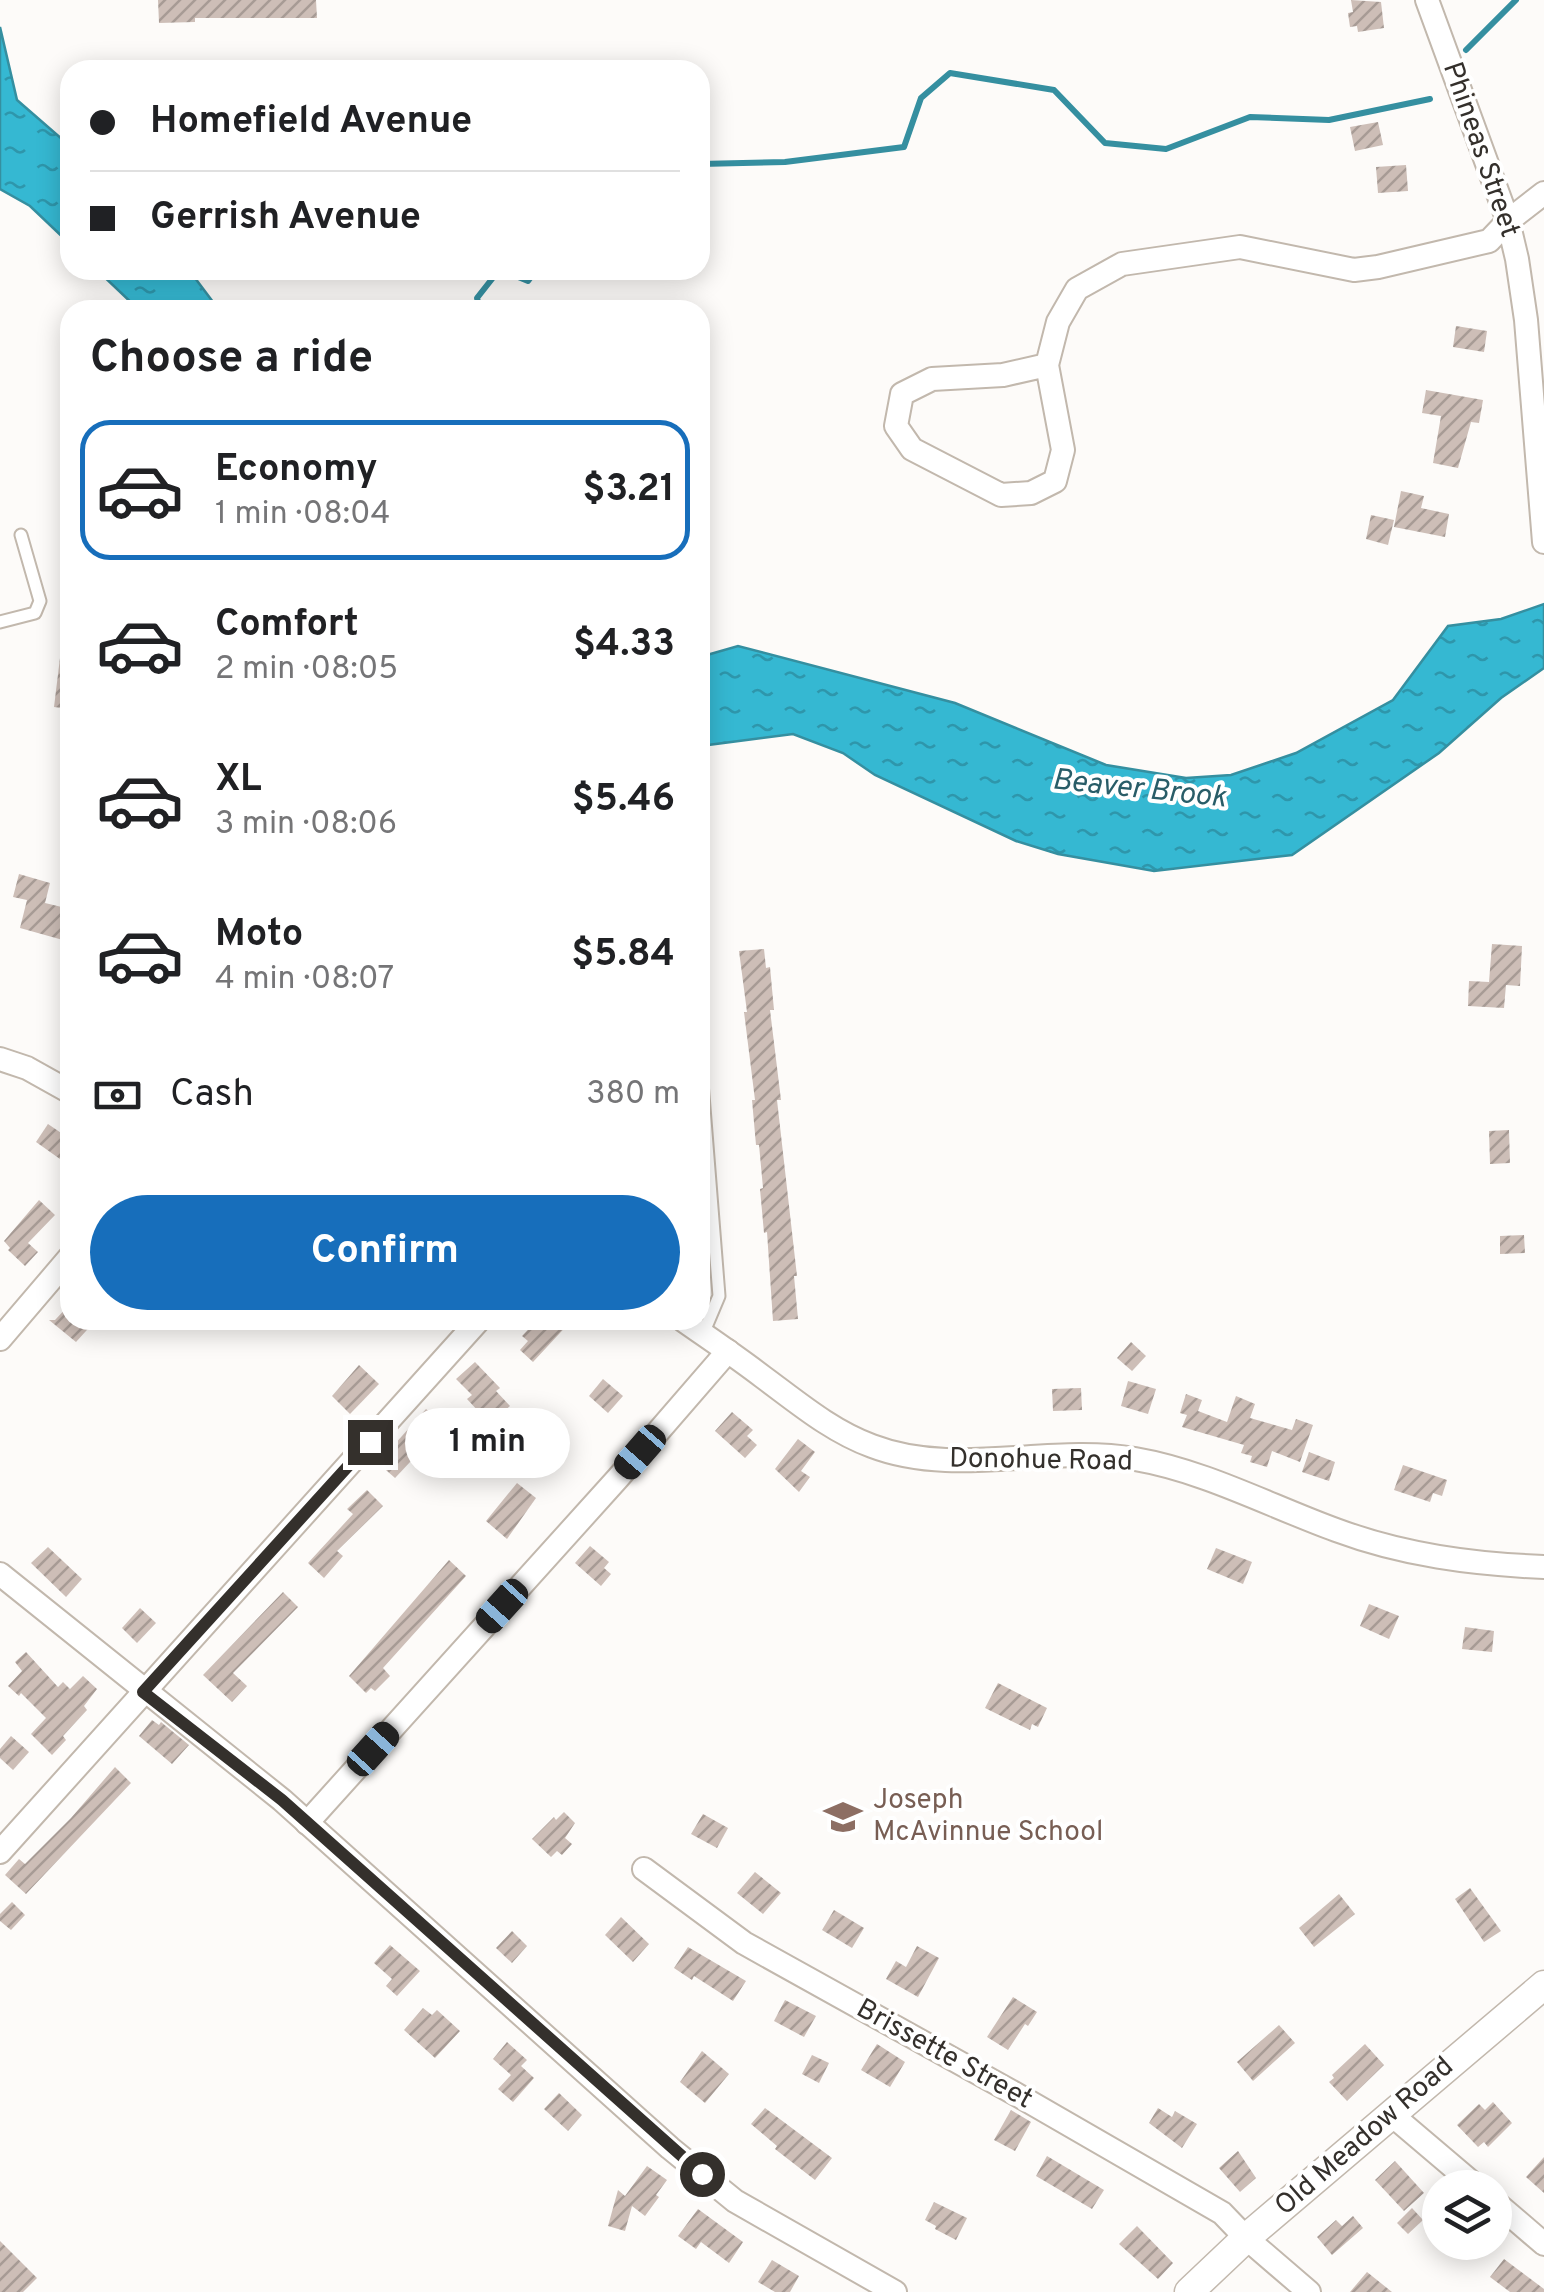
<!DOCTYPE html>
<html lang="en">
<head>
<meta charset="utf-8">
<style>
	body { margin:0; font-family:Overpass,sans-serif; background:#f2f2f2; color:#202124; height:100vh; display:flex; flex-direction:column; font-size:38px; white-space:nowrap }
	* { box-sizing:border-box; margin:0 }
	p { font-size:32px; color:#757577 }
	.icon { flex:none; width:55px; height:55px; fill:none; stroke:currentColor; stroke-width:2; stroke-linecap:round; stroke-linejoin:round }
	.map { position:relative; flex:1; overflow:hidden }
	.details { position:absolute; left:60px; top:300px; width:650px; height:1030px; display:flex; flex-direction:column; background:#fff; border-radius:30px; box-shadow:0 5px 25px #0003 }
	.details>* { flex:none }
	.guide { position:absolute; left:60px; top:60px; width:650px; height:220px; border-radius:30px; box-shadow:0 5px 25px #0003; display:grid; align-content:center; height:220px; padding:0 30px; background:#fff }
	.tools { position:absolute; left:1422px; top:2170px; display:grid; gap:20px }
	.tools a { display:grid; place-items:center; width:90px; height:90px; border-radius:50%; background:#fff; box-shadow:0 5px 25px #0003; font-size:50px }
	.end { position:absolute; width:45px; height:45px; margin:-22px; border:12px solid #34302c; background:#fff; box-shadow:0 0 0 5px #fff }
	.from { border-radius:50% }
	.bubble { position:absolute; height:70px; border-radius:35px; background:#fff; box-shadow:0 5px 25px #0003; font-size:32px; font-weight:700; line-height:70px; text-align:center }
	.car { position:absolute; width:30px; height:60px; margin:-30px -15px; border-radius:12px; box-shadow:0 0 8px 2px #0007; background:linear-gradient(#222 24%,#8ab4d8 0 40%,#222 0 76%,#8ab4d8 0 86%,#222 0) }
	.guide b { display:flex; align-items:center; gap:35px; height:95px; font-size:38px }
	.guide b+b { border-top:2px solid #e0e0e0 }
	.guide i { width:25px; height:25px; background:#202124 }
	ul { padding:0; list-style:none }
	li { display:flex; align-items:center; gap:30px; height:140px; margin:0 20px 15px; padding:0 10px; border:5px solid transparent; border-radius:30px }
	li div { flex:1 }
	li b { display:block; font-size:38px }
	li em { font-style:normal; font-weight:700 }
	li.active { border-color:#176ebb }
	li>.icon { width:90px; height:90px; stroke-width:1.5 }
	h2 { padding:0 30px; font-size:45px; line-height:120px }
	.pay { display:flex; align-items:center; gap:25px; height:110px; padding:0 30px; font-size:38px }
	.pay p { margin-inline-start:auto }
	.cta { display:flex; gap:20px; margin-top:auto; padding:20px 30px }
	.cta a { flex:1; height:115px; border-radius:60px; background:#176ebb; color:#fff; font-size:40px; font-weight:700; line-height:115px; text-align:center }
	.map>svg:first-child { display:block }
	.water { fill:url(#water-ripples); stroke:#358fa0; stroke-width:2.5 }
	.lines { fill:none; stroke-linecap:round; stroke-linejoin:round }
	.stream { stroke:#358fa0; stroke-width:6 }
	.building { fill:url(#building-hatch) }
	.service-casing { stroke:#c2b8ad; stroke-width:15 }
	.minor-casing { stroke:#c2b8ad; stroke-width:26 }
	.tertiary-casing { stroke:#c2b8ad; stroke-width:31 }
	.service { stroke:#fff; stroke-width:11 }
	.minor { stroke:#fff; stroke-width:22 }
	.tertiary { stroke:#fff; stroke-width:28 }
	.route { stroke:#34302c; stroke-width:12 }
	.labels { text-anchor:middle; dominant-baseline:central; stroke-width:8; stroke-linejoin:round; paint-order:stroke }
	.street-label { font-size:28px; fill:#34302c; stroke:#fff }
	.education-label { font-size:28px; fill:#785e54; stroke:#fff; text-anchor:start }
	.water-label { font-size:30px; font-style:italic; fill:#295d68; stroke:#fff }
</style>
</head>
<body>
<div class="map">
<svg width="1544" height="2292" viewBox="0 0 1544 2292">
	<defs>
		<pattern id="water-ripples" width="26" height="14" patternUnits="userSpaceOnUse" patternTransform="scale(2.5)"><rect width="26" height="14" fill="#35b8d2"/><path d="M2 4q2-2 4 0t4 0M15 11q2-2 4 0t4 0" fill="none" stroke="#2e96ab"/></pattern>
		<pattern id="building-hatch" width="6" height="6" patternUnits="userSpaceOnUse" patternTransform="scale(2.5)"><rect width="6" height="6" fill="#cdbeb7"/><path d="M-1 1l2-2M0 6l6-6M5 7l2-2" fill="none" stroke="#a79b95"/></pattern>
	</defs>
	<rect width="100%" height="100%" fill="#fdfbf9"/>
	<g class="water">
		<polygon points="0,27 17,100 70,146 70,244 30,206 0,189"/>
		<polygon points="97,270 189,270 219,310 139,310"/>
		<polygon points="1544,604 1544,668 1501,698 1439,753 1292,855 1154,871 1058,854 1016,841 875,775 843,753 793,734 700,746 700,657 738,646 955,703 1106,765 1186,778 1231,775 1296,753 1393,700 1448,626 1501,619"/>
	</g>
	<g class="lines">
		<g class="stream">
			<polyline points="1466,50 1516,0"/>
			<polyline points="700,164 785,162 904,147 921,98 950,73 1054,90 1105,143 1166,149 1250,117 1329,120 1430,99"/>
			<polyline points="501,270 528,281 536,270"/>
			<polyline points="480,310 477,298 499,270"/>
		</g>
	</g>
	<g class="building">
		<polygon points="158,0 316,0 317,18 195,18 195,22 159,23"/>
		<polygon points="1351,0 1381,2 1384,28 1358,32 1357,26 1350,27 1348,13 1353,12"/>
		<polygon points="1378,122 1383,145 1355,151 1350,127"/>
		<polygon points="1406,165 1408,191 1378,193 1376,167"/>
		<polygon points="1456,326 1487,331 1484,352 1453,347"/>
		<polygon points="1426,390 1483,400 1479,423 1471,422 1458,468 1433,463 1441,416 1422,413"/>
		<polygon points="1401,491 1424,496 1421,508 1449,514 1445,537 1394,527"/>
		<polygon points="1371,515 1394,520 1388,545 1366,539"/>
		<polygon points="60,658 70,659 70,709 54,707"/>
		<polygon points="19,874 50,883 45,903 70,909 70,942 20,928 27,900 13,897"/>
		<polygon points="1492,944 1522,946 1520,986 1506,985 1504,1008 1468,1006 1469,981 1489,982"/>
		<polygon points="764,949 766,968 770,967 774,1010 770,1010 781,1100 777,1100 797,1276 794,1276 798,1319 773,1321 767,1232 764,1233 760,1189 763,1188 759,1145 756,1145 752,1100 755,1100 744,1012 747,1012 739,951"/>
		<polygon points="48,1124 70,1139 60,1159 36,1142"/>
		<polygon points="1509,1130 1510,1163 1490,1164 1489,1131"/>
		<polygon points="39,1200 55,1215 28,1243 38,1252 25,1266 8,1250 10,1248 4,1241"/>
		<polygon points="1524,1235 1525,1253 1500,1254 1500,1236"/>
		<polygon points="70,1304 70,1320 96,1320 76,1342 49,1320 55,1320"/>
		<polygon points="537,1320 572,1320 533,1362 520,1350 528,1341 522,1336"/>
		<polygon points="1131,1342 1146,1356 1132,1371 1117,1358"/>
		<polygon points="475,1362 500,1388 496,1391 510,1406 490,1424 467,1399 472,1395 456,1379"/>
		<polygon points="359,1365 379,1384 350,1414 332,1396"/>
		<polygon points="603,1379 623,1396 608,1413 589,1396"/>
		<polygon points="1128,1381 1156,1389 1148,1414 1121,1406"/>
		<polygon points="1081,1388 1082,1410 1053,1411 1052,1389"/>
		<polygon points="1186,1394 1202,1400 1198,1411 1227,1422 1236,1396 1255,1404 1250,1418 1292,1430 1296,1419 1313,1425 1300,1462 1272,1451 1267,1467 1250,1462 1252,1456 1241,1453 1244,1445 1182,1427 1187,1415 1180,1413"/>
		<polygon points="426,1409 445,1425 395,1478 378,1463"/>
		<polygon points="732,1412 753,1430 747,1436 757,1445 745,1458 715,1431"/>
		<polygon points="798,1439 815,1452 801,1471 810,1477 799,1492 775,1469"/>
		<polygon points="1309,1452 1335,1462 1329,1481 1302,1472"/>
		<polygon points="1403,1465 1447,1480 1442,1496 1433,1493 1430,1502 1394,1490"/>
		<polygon points="517,1483 536,1498 507,1539 486,1521"/>
		<polygon points="367,1490 383,1506 337,1551 343,1556 324,1578 308,1563 353,1514 347,1509"/>
		<polygon points="590,1546 609,1562 604,1568 611,1574 601,1586 575,1563"/>
		<polygon points="48,1547 82,1579 66,1597 31,1563"/>
		<polygon points="1216,1548 1252,1562 1243,1584 1207,1569"/>
		<polygon points="449,1560 466,1576 383,1668 390,1676 375,1691 371,1688 366,1693 349,1676"/>
		<polygon points="283,1592 298,1607 233,1673 247,1686 232,1702 203,1675"/>
		<polygon points="1369,1604 1399,1616 1389,1639 1360,1626"/>
		<polygon points="140,1608 156,1623 137,1643 122,1628"/>
		<polygon points="1465,1627 1494,1631 1492,1652 1462,1649"/>
		<polygon points="26,1652 58,1687 63,1682 70,1689 83,1676 97,1689 84,1706 87,1710 63,1736 66,1740 52,1755 31,1734 46,1718 21,1693 19,1696 8,1686 22,1671 15,1662"/>
		<polygon points="998,1683 1047,1708 1038,1727 1032,1724 1030,1730 985,1708"/>
		<polygon points="152,1720 159,1725 161,1722 189,1745 172,1764 139,1736"/>
		<polygon points="11,1736 29,1752 13,1770 0,1758 0,1749"/>
		<polygon points="115,1767 131,1783 26,1894 5,1875 19,1859 25,1864 71,1818"/>
		<polygon points="564,1812 575,1823 565,1838 572,1844 562,1855 557,1851 551,1857 532,1839 554,1817 556,1820"/>
		<polygon points="703,1814 728,1828 717,1848 691,1834"/>
		<polygon points="755,1872 781,1893 763,1914 737,1893"/>
		<polygon points="1470,1888 1501,1931 1484,1942 1455,1899"/>
		<polygon points="1339,1894 1355,1914 1314,1947 1299,1928"/>
		<polygon points="12,1902 25,1915 11,1930 0,1921 0,1914"/>
		<polygon points="834,1910 864,1928 852,1948 822,1930"/>
		<polygon points="621,1917 649,1944 633,1962 605,1935"/>
		<polygon points="512,1931 527,1946 512,1963 496,1948"/>
		<polygon points="390,1945 420,1971 397,1996 386,1986 392,1979 374,1963"/>
		<polygon points="917,1946 939,1958 918,1997 886,1979 896,1961 906,1967"/>
		<polygon points="688,1947 746,1981 733,2001 694,1976 692,1980 674,1968"/>
		<polygon points="1013,1997 1037,2012 1028,2026 1025,2024 1008,2050 987,2037"/>
		<polygon points="785,2000 816,2016 804,2037 774,2021"/>
		<polygon points="423,2008 432,2015 437,2010 460,2031 435,2058 404,2030"/>
		<polygon points="1279,2025 1295,2043 1253,2081 1237,2062"/>
		<polygon points="507,2042 527,2060 521,2066 534,2078 513,2102 498,2089 511,2075 493,2059"/>
		<polygon points="877,2044 905,2062 890,2087 861,2070"/>
		<polygon points="1365,2044 1384,2065 1347,2101 1329,2082 1334,2078 1332,2075"/>
		<polygon points="702,2051 729,2074 705,2103 680,2082"/>
		<polygon points="812,2055 829,2063 819,2083 802,2074"/>
		<polygon points="559,2093 582,2115 568,2131 544,2109"/>
		<polygon points="1493,2102 1512,2123 1488,2147 1484,2142 1478,2147 1457,2125 1479,2104 1485,2110"/>
		<polygon points="765,2108 832,2158 815,2180 775,2149 777,2146 751,2124"/>
		<polygon points="1158,2108 1172,2117 1175,2111 1197,2124 1182,2148 1149,2123"/>
		<polygon points="1011,2110 1031,2122 1015,2151 994,2140"/>
		<polygon points="1238,2151 1256,2178 1240,2192 1219,2168"/>
		<polygon points="1047,2156 1104,2190 1092,2209 1036,2176"/>
		<polygon points="1544,2157 1544,2193 1526,2177"/>
		<polygon points="1395,2161 1424,2193 1404,2211 1375,2180"/>
		<polygon points="647,2166 667,2180 656,2195 659,2197 645,2216 632,2206 625,2231 608,2226 618,2190 625,2196"/>
		<polygon points="934,2202 967,2218 956,2240 935,2229 936,2226 925,2220"/>
		<polygon points="1412,2208 1423,2220 1408,2234 1397,2223"/>
		<polygon points="698,2209 743,2242 729,2263 701,2242 696,2249 678,2236"/>
		<polygon points="1353,2216 1363,2228 1332,2255 1317,2237 1336,2220 1342,2226"/>
		<polygon points="1137,2226 1173,2263 1158,2279 1119,2244"/>
		<polygon points="0,2241 37,2278 23,2292 0,2292"/>
		<polygon points="1504,2259 1544,2289 1544,2292 1510,2292 1490,2277"/>
		<polygon points="772,2260 799,2276 790,2292 775,2292 758,2282"/>
		<polygon points="1367,2272 1392,2292 1350,2292"/>
	</g>
	<g class="lines">
		<g class="service-casing">
			<g id="service">
				<polyline points="0,622 35,613 40,601 21,535"/>
				<polyline points="700,1057 719,1296 703,1334"/>
			</g>
		</g>
		<g class="minor-casing">
			<g id="minor">
				<polyline points="1427,0 1508,221 1517,259 1526,320 1544,542"/>
				<polyline points="1047,365 1003,375 932,379 902,394 896,426 912,449 1001,495 1031,493 1055,481 1063,450 1047,365 1058,322 1077,289 1122,264 1240,247 1354,270 1378,267 1489,241 1508,221 1544,193"/>
				<polyline points="0,1059 27,1068 70,1092"/>
				<path d="M683,1320c27,19 54,37 80,57 34,25 68,54 109,69 83,32 177,-2 263,13 70,12 135,47 201,71 67,25 136,34 208,37"/>
				<polyline points="0,1339 70,1257"/>
				<polyline points="0,1574 282,1800 670,2148 735,2201 895,2292"/>
				<polyline points="307,1823 618,1478 728,1351"/>
				<polyline points="0,1852 479,1320"/>
				<polyline points="644,1869 744,1943 1021,2097 1222,2213 1246,2238 1309,2292"/>
				<polyline points="1392,2115 1478,2188"/>
				<polyline points="1495,2202 1544,2244"/>
			</g>
		</g>
		<g class="tertiary-casing">
			<polyline id="tertiary" points="1189,2292 1246,2238 1544,1985"/>
		</g>
		<use href="#service" class="service"/>
		<use href="#minor" class="minor"/>
		<use href="#tertiary" class="tertiary"/>
	</g>
	<g class="lines">
		<polyline class="route" points="370,1442 143,1692 282,1800 702,2174"/>
	</g>
	<defs>
		<g id="school-bare" transform="scale(3)"><path d="M0-5L7-2L0 1L-7-2ZM-4 1L0 2.5L4 1V4Q0 6-4 4Z" fill="#8d6e63" stroke="#fff" stroke-width="2.5" paint-order="stroke"/></g>
	</defs>
	<g fill-rule="evenodd">
		<use href="#school-bare" x="843" y="1817"/>
	</g>
	<g class="labels">
		<g class="street-label">
			<text transform="translate(1480 150) rotate(71)">Phineas Street</text>
			<text transform="translate(1041 1461) rotate(1)">Donohue Road</text>
			<text transform="translate(944 2055) rotate(29)">Brissette Street</text>
			<text transform="translate(1365 2137) rotate(-41)">Old Meadow Road</text>
		</g>
		<g class="education-label">
			<text x="873" y="1801">Joseph<tspan x="873" dy="32">McAvinnue School</tspan></text>
		</g>
		<g class="water-label">
			<text transform="translate(1139 790) rotate(6)">Beaver Brook</text>
		</g>
	</g>
</svg>
<div class="tools">
<a><svg class="icon" aria-label="layers" viewBox="0 0 24 24"><path d="M12 4l9 5-9 5-9-5zM3 14l9 5 9-5"/></svg></a>
</div>
<i class="end from" style="left:702px;top:2174px"></i>
<i class="end" style="left:370px;top:1442px"></i>
<div class="bubble" style="left:405px;top:1408px;width:165px">1 min</div>
<i class="car" style="left:640px;top:1452px;rotate:221deg"></i>
<i class="car" style="left:502px;top:1606px;rotate:222deg"></i>
<i class="car" style="left:373px;top:1749px;rotate:42deg"></i>
<div class="guide">
<b><i class="from"></i>Homefield Avenue</b>
<b><i></i>Gerrish Avenue</b>
</div>
<section class="details">
<h2>Choose a ride</h2>
<ul>
<li class="active"><svg class="icon" aria-label="car" viewBox="0 0 24 24"><path d="M5 17H2v-5l4-1 3-4h7l3 4 3 1v5h-3M9 17h6M6 11h13"/><circle cx="7" cy="17" r="2"/><circle cx="17" cy="17" r="2"/></svg><div><b>Economy</b><p>1 min · 08:04</p></div><em>$3.21</em></li>
<li><svg class="icon" aria-label="car" viewBox="0 0 24 24"><path d="M5 17H2v-5l4-1 3-4h7l3 4 3 1v5h-3M9 17h6M6 11h13"/><circle cx="7" cy="17" r="2"/><circle cx="17" cy="17" r="2"/></svg><div><b>Comfort</b><p>2 min · 08:05</p></div><em>$4.33</em></li>
<li><svg class="icon" aria-label="car" viewBox="0 0 24 24"><path d="M5 17H2v-5l4-1 3-4h7l3 4 3 1v5h-3M9 17h6M6 11h13"/><circle cx="7" cy="17" r="2"/><circle cx="17" cy="17" r="2"/></svg><div><b>XL</b><p>3 min · 08:06</p></div><em>$5.46</em></li>
<li><svg class="icon" aria-label="car" viewBox="0 0 24 24"><path d="M5 17H2v-5l4-1 3-4h7l3 4 3 1v5h-3M9 17h6M6 11h13"/><circle cx="7" cy="17" r="2"/><circle cx="17" cy="17" r="2"/></svg><div><b>Moto</b><p>4 min · 08:07</p></div><em>$5.84</em></li>
</ul>
<div class="pay"><svg class="icon" aria-label="cash" viewBox="0 0 24 24"><path d="M3 7h18v10H3z"/><circle cx="12" cy="12" r="2"/></svg>Cash<p>380 m</p></div>
<div class="cta"><a>Confirm</a></div>
</section>
</div>
</body>
</html>
